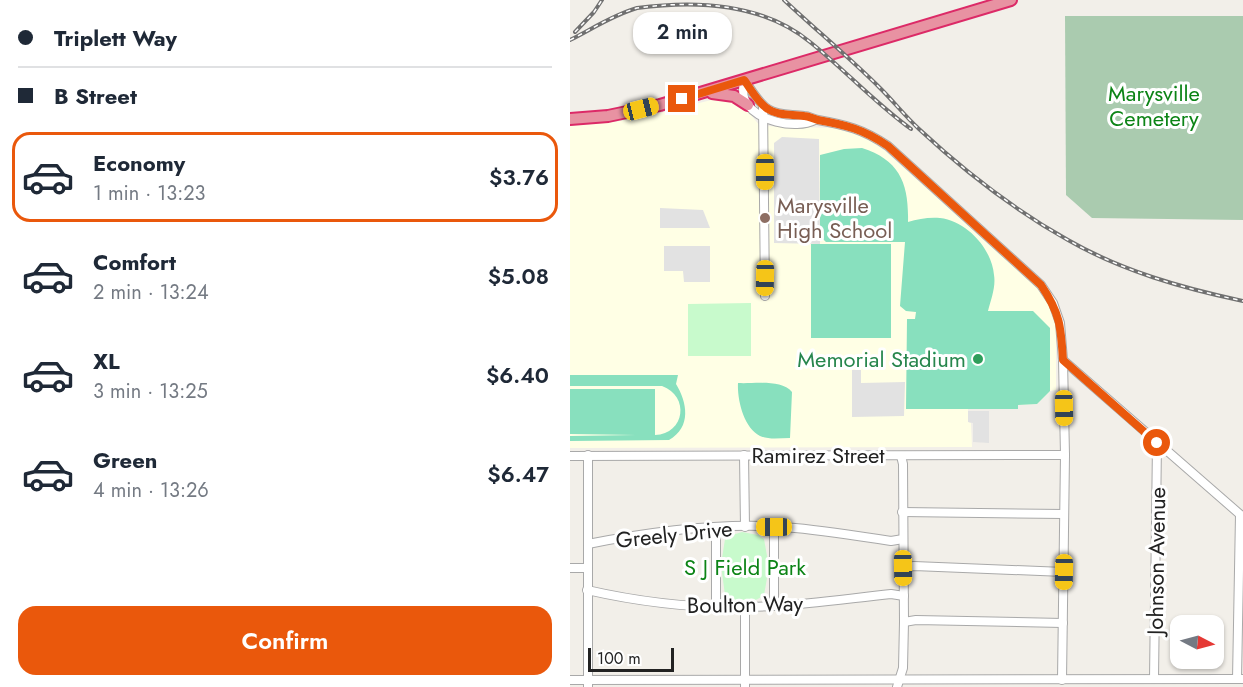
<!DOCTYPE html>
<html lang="en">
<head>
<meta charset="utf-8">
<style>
	body { margin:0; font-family:Jost,sans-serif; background:#f2f2f3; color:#1f2937; height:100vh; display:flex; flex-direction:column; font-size:22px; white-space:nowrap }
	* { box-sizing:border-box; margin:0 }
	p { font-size:20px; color:#747a83 }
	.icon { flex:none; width:33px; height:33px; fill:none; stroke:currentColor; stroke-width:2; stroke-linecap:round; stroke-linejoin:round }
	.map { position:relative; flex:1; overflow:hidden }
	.details { display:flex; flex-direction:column; background:#fff; width:570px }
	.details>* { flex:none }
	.hud { display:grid; align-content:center; height:132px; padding:0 18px; background:#fff }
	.needle { width:39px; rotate:96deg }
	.buttons { position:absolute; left:600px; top:615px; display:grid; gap:12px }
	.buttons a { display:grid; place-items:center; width:54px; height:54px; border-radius:12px; background:#fff; box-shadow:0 2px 4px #0004; font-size:30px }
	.scale { position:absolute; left:18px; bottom:15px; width:86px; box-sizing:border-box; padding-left:6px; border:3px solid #222; border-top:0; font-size:16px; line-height:21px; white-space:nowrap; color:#222; -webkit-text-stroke:4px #fff; paint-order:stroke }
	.end { position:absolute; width:27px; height:27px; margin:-14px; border:8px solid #ea580c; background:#fff; box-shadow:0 0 0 3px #fff }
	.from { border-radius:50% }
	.bubble { position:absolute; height:42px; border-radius:18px; background:#fff; box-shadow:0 2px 4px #0004; font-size:20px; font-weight:600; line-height:42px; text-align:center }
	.car { position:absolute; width:18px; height:36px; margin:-18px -9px; border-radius:8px; box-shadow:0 0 4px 2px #0007; background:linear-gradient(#f5c518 24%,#345 0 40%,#f5c518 0 76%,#345 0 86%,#f5c518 0) }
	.hud b { display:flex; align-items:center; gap:21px; height:57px; font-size:22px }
	.hud b+b { border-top:2px solid #e0e1e3 }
	.hud i { width:15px; height:15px; background:#1f2937 }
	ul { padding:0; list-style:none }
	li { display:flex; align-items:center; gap:18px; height:90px; margin:0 12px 9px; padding:0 6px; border:3px solid transparent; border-radius:18px }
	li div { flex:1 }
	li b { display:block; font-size:22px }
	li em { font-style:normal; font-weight:600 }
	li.on { border-color:#ea580c }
	li>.icon { width:54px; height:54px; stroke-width:1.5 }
	.cta { display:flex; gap:12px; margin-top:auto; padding:12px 18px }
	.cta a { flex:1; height:69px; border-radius:18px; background:#ea580c; color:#fff; font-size:24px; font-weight:600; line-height:69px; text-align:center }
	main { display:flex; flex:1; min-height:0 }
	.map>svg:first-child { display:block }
	.education { fill:#ffffe5 }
	.cemetery { fill:#aacbaf }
	.park { fill:#c8facc }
	.pitch { fill:#88e0be }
	.parking { fill:#e2e2e2 }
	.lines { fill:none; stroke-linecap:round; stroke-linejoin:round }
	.minor-casing { stroke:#a9a9a9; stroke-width:10 }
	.highway-casing { stroke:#dc2a67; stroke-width:14 }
	.minor { stroke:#fff; stroke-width:8 }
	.highway { stroke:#e892a2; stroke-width:10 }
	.rail-casing { stroke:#707070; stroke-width:4 }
	.rail { stroke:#fff; stroke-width:1.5; stroke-dasharray:4.5; stroke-linecap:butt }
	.route { stroke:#ea580c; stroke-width:8 }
	.education-dot { fill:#8d6e63; stroke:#fff; stroke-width:2 }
	.leisure-dot { fill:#2e9e5b; stroke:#fff; stroke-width:2 }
	.labels { text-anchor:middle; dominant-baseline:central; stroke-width:6; stroke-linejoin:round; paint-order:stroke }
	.park-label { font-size:22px; fill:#0c8416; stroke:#fff }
	.education-label { font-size:22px; fill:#785e54; stroke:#fff; text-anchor:start }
	.leisure-label { font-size:22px; fill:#27864d; stroke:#fff; text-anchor:end }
	.street-label { font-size:22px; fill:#222; stroke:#fff }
</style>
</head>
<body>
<main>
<section class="details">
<div class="hud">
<b><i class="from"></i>Triplett Way</b>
<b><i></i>B Street</b>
</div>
<ul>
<li class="on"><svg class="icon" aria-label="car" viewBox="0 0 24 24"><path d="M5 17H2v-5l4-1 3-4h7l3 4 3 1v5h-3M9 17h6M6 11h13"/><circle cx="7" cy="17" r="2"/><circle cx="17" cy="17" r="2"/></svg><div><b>Economy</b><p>1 min · 13:23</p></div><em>$3.76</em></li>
<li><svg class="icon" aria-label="car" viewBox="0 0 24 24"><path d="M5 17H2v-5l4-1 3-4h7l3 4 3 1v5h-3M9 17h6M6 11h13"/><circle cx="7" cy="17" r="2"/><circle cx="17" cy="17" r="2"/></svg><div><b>Comfort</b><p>2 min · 13:24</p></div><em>$5.08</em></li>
<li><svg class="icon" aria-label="car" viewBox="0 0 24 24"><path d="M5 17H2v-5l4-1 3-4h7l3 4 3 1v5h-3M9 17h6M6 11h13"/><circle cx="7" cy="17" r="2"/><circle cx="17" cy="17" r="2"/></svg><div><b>XL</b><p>3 min · 13:25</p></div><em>$6.40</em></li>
<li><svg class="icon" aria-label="car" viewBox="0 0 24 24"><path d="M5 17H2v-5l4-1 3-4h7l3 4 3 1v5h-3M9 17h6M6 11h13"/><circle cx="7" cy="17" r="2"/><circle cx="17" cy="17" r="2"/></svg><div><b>Green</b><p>4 min · 13:26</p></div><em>$6.47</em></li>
</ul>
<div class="cta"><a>Confirm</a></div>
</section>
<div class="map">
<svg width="673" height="687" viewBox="0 0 673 687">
	<rect width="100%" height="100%" fill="#f2efe9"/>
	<polygon class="education" points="153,97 172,104 190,126 264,128 294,137 314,150 465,286 476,300 483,313 486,328 486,390 480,391 467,404 448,405 448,409 398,409 398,422 401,423 402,447 0,448 0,126 44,122 78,116"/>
	<polygon class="cemetery" points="495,16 673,16 673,220 522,218 496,195"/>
	<g class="park">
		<polygon points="181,303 181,356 118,356 118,304"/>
		<path d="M172,532l16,3 6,4 5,28 -5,28c-11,9 -27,10 -39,0l-4,-30 4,-26 4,-3z"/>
	</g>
	<g class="pitch">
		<path d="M292,148c38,12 47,36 46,74 10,-3 21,-5 32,-4 27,3 52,31 54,57 2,12 -3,24 -6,36h45l17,17v63l-13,13 -19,1v4h-112l1,-90h8l1,-7 -10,-1 -6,-5 5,-64h-79l-6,-6v-81l24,-6z"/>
		<rect x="241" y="244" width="80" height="94"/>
		<path d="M0,375h108l-2,9c11,18 16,43 -7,56l-99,1v-5l66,-1 -66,-1v-45h85v46c30,-1 35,-39 7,-49h-92z"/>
		<path d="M168,383c16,1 43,-4 54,9l-2,46c-10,0 -21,2 -30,-2 -16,-8 -23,-36 -22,-53z"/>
	</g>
	<g class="parking">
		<polygon points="212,137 249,139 250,244 204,243 204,143"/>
		<polygon points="90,208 133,210 140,228 90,228"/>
		<polygon points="94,246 140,246 140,282 114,282 113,271 94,271"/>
		<polygon points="282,370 291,370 291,383 335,382 334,416 282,417"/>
		<polygon points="398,411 419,411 419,443 403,442 403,423 398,422"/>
	</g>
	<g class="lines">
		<g class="minor-casing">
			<g id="minor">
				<path d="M174,80c7,9 14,23 24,29 10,7 24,5 36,7 5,0 9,3 14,4 28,5 45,9 70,26l153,139 12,18 7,20 3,37 2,95 -3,225"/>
				<path d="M174,80c-1,6 -2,14 1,20 10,21 50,30 70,20"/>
				<polyline points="193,106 195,296"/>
				<polyline points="493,360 673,517"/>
				<polyline points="18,455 18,687"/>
				<polyline points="174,455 175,527"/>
				<polyline points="0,456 495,455"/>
				<polyline points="332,512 494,514"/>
				<path d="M18,544c66,-13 139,-23 207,-16 32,3 64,8 96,13l12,-2"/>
				<polyline points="0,568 18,568"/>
				<polyline points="333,568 344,566 494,572"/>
				<path d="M17,590c61,14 124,20 186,16 40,-2 79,-8 118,-12l13,2"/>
				<polyline points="204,606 204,527"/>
				<polyline points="146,607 146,528"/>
				<polyline points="334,622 346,620 493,623"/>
				<polyline points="584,679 587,443"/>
				<polyline points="667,679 670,515"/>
				<polyline points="0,680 673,679"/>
				<polyline points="175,687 175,607"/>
				<polyline points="327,687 333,668 334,622 333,464 331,456"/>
			</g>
		</g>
		<g class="highway-casing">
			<g id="highway">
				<polyline points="142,93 164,96 178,105"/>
				<polyline points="0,119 38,116 90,105 441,0"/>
			</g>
		</g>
		<use href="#minor" class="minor"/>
		<use href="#highway" class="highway"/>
		<g class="rail-casing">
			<g id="rail">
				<path d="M214,0c32,30 66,58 97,89 13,13 24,27 38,40 43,40 97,82 149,111 54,31 114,48 175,61"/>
				<polyline points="5,32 24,12 32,0"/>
				<path d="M0,40c22,-11 43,-25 67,-32 59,-8 125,-5 173,34 35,28 65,61 101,87"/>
			</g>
		</g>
		<use href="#rail" class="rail"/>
	</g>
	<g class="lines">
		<path class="route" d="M112,99l62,-19c7,9 14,23 24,29 10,7 24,5 36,7 5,0 9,3 14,4 28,5 45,9 70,26l153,139c19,28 20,42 22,75l94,83"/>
	</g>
	<circle class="education-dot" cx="195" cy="218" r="6"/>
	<circle class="leisure-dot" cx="408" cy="359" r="6"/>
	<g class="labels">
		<g class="park-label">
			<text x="584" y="93">Marysville<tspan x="584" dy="25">Cemetery</tspan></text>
			<text x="175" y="567">S J Field Park</text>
		</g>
		<g class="education-label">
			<text x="207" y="205">Marysville<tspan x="207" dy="25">High School</tspan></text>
		</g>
		<g class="leisure-label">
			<text x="396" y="359">Memorial Stadium</text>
		</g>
		<g class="street-label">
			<text x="248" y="455">Ramirez Street</text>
			<text transform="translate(104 534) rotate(-6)">Greely Drive</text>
			<text transform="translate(586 561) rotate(-89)">Johnson Avenue</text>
			<text transform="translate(175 604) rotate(-1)">Boulton Way</text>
		</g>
	</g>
</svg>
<div class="buttons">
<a><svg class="needle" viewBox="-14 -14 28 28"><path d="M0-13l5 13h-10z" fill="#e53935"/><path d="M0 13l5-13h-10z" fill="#747a83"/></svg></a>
</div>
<div class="scale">100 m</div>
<i class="end from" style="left:587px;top:443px"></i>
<i class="end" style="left:112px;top:99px"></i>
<div class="bubble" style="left:63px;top:12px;width:99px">2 min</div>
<i class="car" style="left:71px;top:109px;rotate:76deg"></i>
<i class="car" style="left:195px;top:172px;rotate:180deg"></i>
<i class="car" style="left:195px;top:278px;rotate:181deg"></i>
<i class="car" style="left:494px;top:408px;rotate:179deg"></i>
<i class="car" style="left:204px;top:527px;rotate:270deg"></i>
<i class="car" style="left:333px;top:568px;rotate:179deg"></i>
<i class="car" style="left:494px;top:572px;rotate:181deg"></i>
</div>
</main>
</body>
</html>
